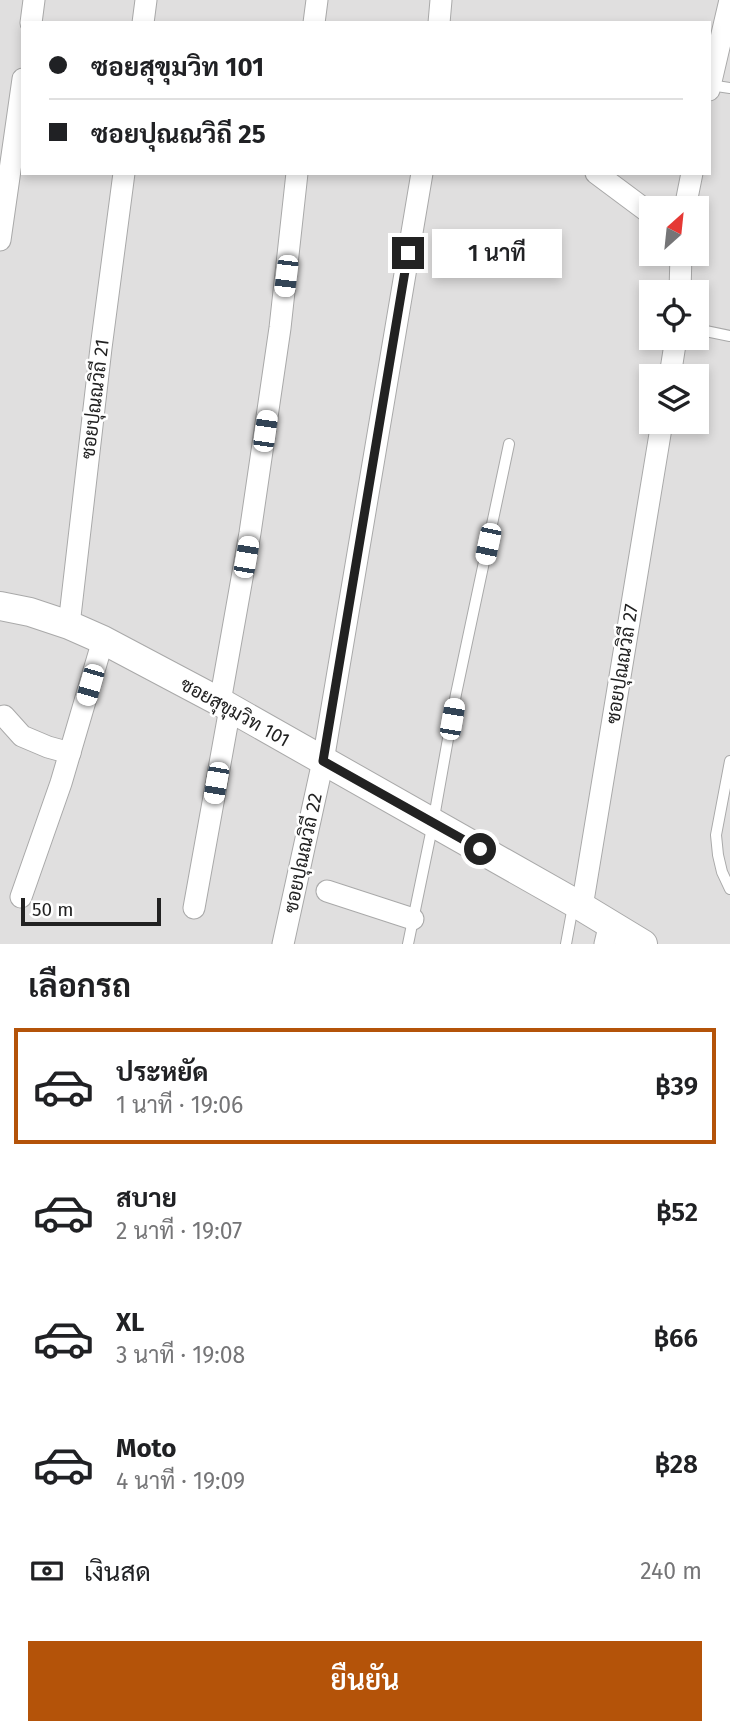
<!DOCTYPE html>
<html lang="th">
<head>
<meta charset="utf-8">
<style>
	body { margin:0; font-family:"Fira Sans",Sarabun,sans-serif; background:#f6f6f6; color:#202124; height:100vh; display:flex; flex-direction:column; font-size:26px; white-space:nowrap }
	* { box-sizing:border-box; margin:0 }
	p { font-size:23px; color:#757577 }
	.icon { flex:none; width:38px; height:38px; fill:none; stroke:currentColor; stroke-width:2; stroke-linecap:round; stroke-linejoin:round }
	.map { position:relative; height:944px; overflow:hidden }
	.panel { display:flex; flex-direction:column; background:#fff; flex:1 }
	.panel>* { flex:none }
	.hud { position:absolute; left:21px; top:21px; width:690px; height:154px; border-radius:0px; box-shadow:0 4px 10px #0003; display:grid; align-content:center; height:154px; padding:0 28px; background:#fff }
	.needle { width:46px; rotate:27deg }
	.buttons { position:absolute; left:639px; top:196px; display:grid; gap:14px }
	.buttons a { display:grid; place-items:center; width:70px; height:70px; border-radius:0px; background:#fff; box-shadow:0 4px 10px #0003; font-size:35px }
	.scale { position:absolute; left:21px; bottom:18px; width:140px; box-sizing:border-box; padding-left:7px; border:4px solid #222; border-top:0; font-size:19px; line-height:24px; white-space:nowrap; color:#222; -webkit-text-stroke:5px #fff; paint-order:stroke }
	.end { position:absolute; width:32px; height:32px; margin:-16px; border:9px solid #222; background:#fff; box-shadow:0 0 0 4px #fff }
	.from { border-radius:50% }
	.bubble { position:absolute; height:49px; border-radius:0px; background:#fff; box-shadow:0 4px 10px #0003; font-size:23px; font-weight:600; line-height:49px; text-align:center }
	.car { position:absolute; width:21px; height:42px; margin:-21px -10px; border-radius:9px; box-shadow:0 0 5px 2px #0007; background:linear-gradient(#fff 24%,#345 0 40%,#fff 0 76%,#345 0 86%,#fff 0) }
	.hud b { display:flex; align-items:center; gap:24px; height:66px; font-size:26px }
	.hud b+b { border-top:2px solid #e0e0e0 }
	.hud i { width:18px; height:18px; background:#202124 }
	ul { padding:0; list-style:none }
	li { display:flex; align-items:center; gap:21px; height:116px; margin:0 14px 10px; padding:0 14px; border:4px solid transparent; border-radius:0px }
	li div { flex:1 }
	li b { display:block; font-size:26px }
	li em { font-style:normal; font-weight:600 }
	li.selected { border-color:#b45309 }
	li>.icon { width:63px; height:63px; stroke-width:1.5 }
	h2 { padding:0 28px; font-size:32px; line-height:84px }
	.pay { display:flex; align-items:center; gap:18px; height:77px; padding:0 28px; font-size:26px }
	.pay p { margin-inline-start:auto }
	.action { display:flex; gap:14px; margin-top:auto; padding:14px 28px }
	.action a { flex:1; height:80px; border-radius:0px; background:#b45309; color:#fff; font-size:28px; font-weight:600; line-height:80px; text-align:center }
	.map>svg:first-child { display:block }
	.residential { fill:#e0dfdf; fill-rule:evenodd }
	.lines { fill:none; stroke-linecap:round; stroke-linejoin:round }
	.service-casing { stroke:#a9a9a9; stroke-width:12 }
	.minor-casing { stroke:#a9a9a9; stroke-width:23 }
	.tertiary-casing { stroke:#a9a9a9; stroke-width:30 }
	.service { stroke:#fff; stroke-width:10 }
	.minor { stroke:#fff; stroke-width:21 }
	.tertiary { stroke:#fff; stroke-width:28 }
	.route { stroke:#222; stroke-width:9 }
	.labels { text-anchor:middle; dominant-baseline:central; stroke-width:5; stroke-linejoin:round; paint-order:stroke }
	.street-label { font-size:19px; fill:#222; stroke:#fff }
</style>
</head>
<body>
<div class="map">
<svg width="730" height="944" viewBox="0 0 730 944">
	<rect width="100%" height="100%" fill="#f2efe9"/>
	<path class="residential" d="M0,0h730v944h-730zM23,23h686v150h-686zM651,208h45v46h-45zM651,292h45v46h-45zM651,376h45v46h-45z"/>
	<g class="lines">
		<g class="service-casing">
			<g id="service">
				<polyline points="710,85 730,88"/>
				<polyline points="696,329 730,336"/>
				<polyline points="730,761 716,835 718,855 722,872 730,889"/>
				<polyline points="408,944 433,823 456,694 509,444"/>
				<polyline points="566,944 573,906"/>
			</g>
		</g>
		<g class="minor-casing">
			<g id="minor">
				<polyline points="31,23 34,0"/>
				<polyline points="143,23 146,0"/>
				<polyline points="314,23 317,0"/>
				<polyline points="439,23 441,0"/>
				<polyline points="709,90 730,0"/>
				<polyline points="596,173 651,214"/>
				<polyline points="685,208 692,173"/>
				<polyline points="0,240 23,79"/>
				<polyline points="680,292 681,254"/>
				<polyline points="670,376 676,338"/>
				<polyline points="69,625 101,348 124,173"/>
				<polyline points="220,702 250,533 280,328 297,173"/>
				<polyline points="4,716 22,736 48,747 70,753"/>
				<polyline points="327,891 413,919"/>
				<polyline points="21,897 61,783 103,640"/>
				<polyline points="582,907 662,422"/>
				<polyline points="194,908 230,708"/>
				<polyline points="283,944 323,761 422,173"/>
				<polyline points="605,944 610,923"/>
			</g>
		</g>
		<g class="tertiary-casing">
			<polyline id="tertiary" points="0,606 30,612 69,625 103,640 220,702 582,907 643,944"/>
		</g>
		<use href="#service" class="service"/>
		<use href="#minor" class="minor"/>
		<use href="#tertiary" class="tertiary"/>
	</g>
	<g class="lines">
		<polyline class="route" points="408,253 323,761 480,849"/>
	</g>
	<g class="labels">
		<g class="street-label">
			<text transform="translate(95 399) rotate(-83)">ซอยปุณณวิถี 21</text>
			<text transform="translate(622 664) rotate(-81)">ซอยปุณณวิถี 27</text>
			<text transform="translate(235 712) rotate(29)">ซอยสุขุมวิท 101</text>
			<text transform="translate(303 853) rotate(-78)">ซอยปุณณวิถี 22</text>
		</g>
	</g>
</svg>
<div class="buttons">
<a><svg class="needle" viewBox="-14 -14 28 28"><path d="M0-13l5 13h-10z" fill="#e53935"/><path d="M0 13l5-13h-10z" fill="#757577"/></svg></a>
<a><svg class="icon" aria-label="locate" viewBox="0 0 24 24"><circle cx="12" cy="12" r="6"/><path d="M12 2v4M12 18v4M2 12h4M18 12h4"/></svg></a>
<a><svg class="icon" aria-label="layers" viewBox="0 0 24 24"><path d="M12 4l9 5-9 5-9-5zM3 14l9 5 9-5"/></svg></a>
</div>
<div class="scale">50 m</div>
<i class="end from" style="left:480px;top:849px"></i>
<i class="end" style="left:408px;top:253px"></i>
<div class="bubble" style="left:432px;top:229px;width:130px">1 นาที</div>
<i class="car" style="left:286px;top:276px;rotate:187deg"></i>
<i class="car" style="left:265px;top:431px;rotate:8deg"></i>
<i class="car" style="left:488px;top:544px;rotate:192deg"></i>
<i class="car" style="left:246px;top:557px;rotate:10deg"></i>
<i class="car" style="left:90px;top:685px;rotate:196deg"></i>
<i class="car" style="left:452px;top:719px;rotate:10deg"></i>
<i class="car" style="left:216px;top:783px;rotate:190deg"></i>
<div class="hud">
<b><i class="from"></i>ซอยสุขุมวิท 101</b>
<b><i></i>ซอยปุณณวิถี 25</b>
</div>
</div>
<section class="panel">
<h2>เลือกรถ</h2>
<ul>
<li class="selected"><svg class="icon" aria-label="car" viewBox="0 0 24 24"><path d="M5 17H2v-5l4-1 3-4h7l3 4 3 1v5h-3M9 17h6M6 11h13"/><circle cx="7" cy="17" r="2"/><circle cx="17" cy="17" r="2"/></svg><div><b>ประหยัด</b><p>1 นาที · 19:06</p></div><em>฿39</em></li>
<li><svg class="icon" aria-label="car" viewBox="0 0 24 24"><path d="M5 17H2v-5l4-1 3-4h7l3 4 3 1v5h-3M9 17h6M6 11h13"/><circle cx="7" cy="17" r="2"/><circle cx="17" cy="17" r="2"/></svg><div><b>สบาย</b><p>2 นาที · 19:07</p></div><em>฿52</em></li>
<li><svg class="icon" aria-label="car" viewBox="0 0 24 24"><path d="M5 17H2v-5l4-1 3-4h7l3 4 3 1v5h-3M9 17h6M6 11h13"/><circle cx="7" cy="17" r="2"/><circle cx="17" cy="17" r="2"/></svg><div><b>XL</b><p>3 นาที · 19:08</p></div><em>฿66</em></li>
<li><svg class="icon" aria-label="car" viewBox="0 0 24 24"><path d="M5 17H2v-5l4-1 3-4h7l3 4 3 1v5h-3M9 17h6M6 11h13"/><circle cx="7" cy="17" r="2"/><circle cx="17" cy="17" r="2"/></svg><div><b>Moto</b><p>4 นาที · 19:09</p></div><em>฿28</em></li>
</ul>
<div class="pay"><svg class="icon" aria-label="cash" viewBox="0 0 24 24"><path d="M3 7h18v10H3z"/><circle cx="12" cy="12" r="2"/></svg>เงินสด<p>240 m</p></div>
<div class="action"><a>ยืนยัน</a></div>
</section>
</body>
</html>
